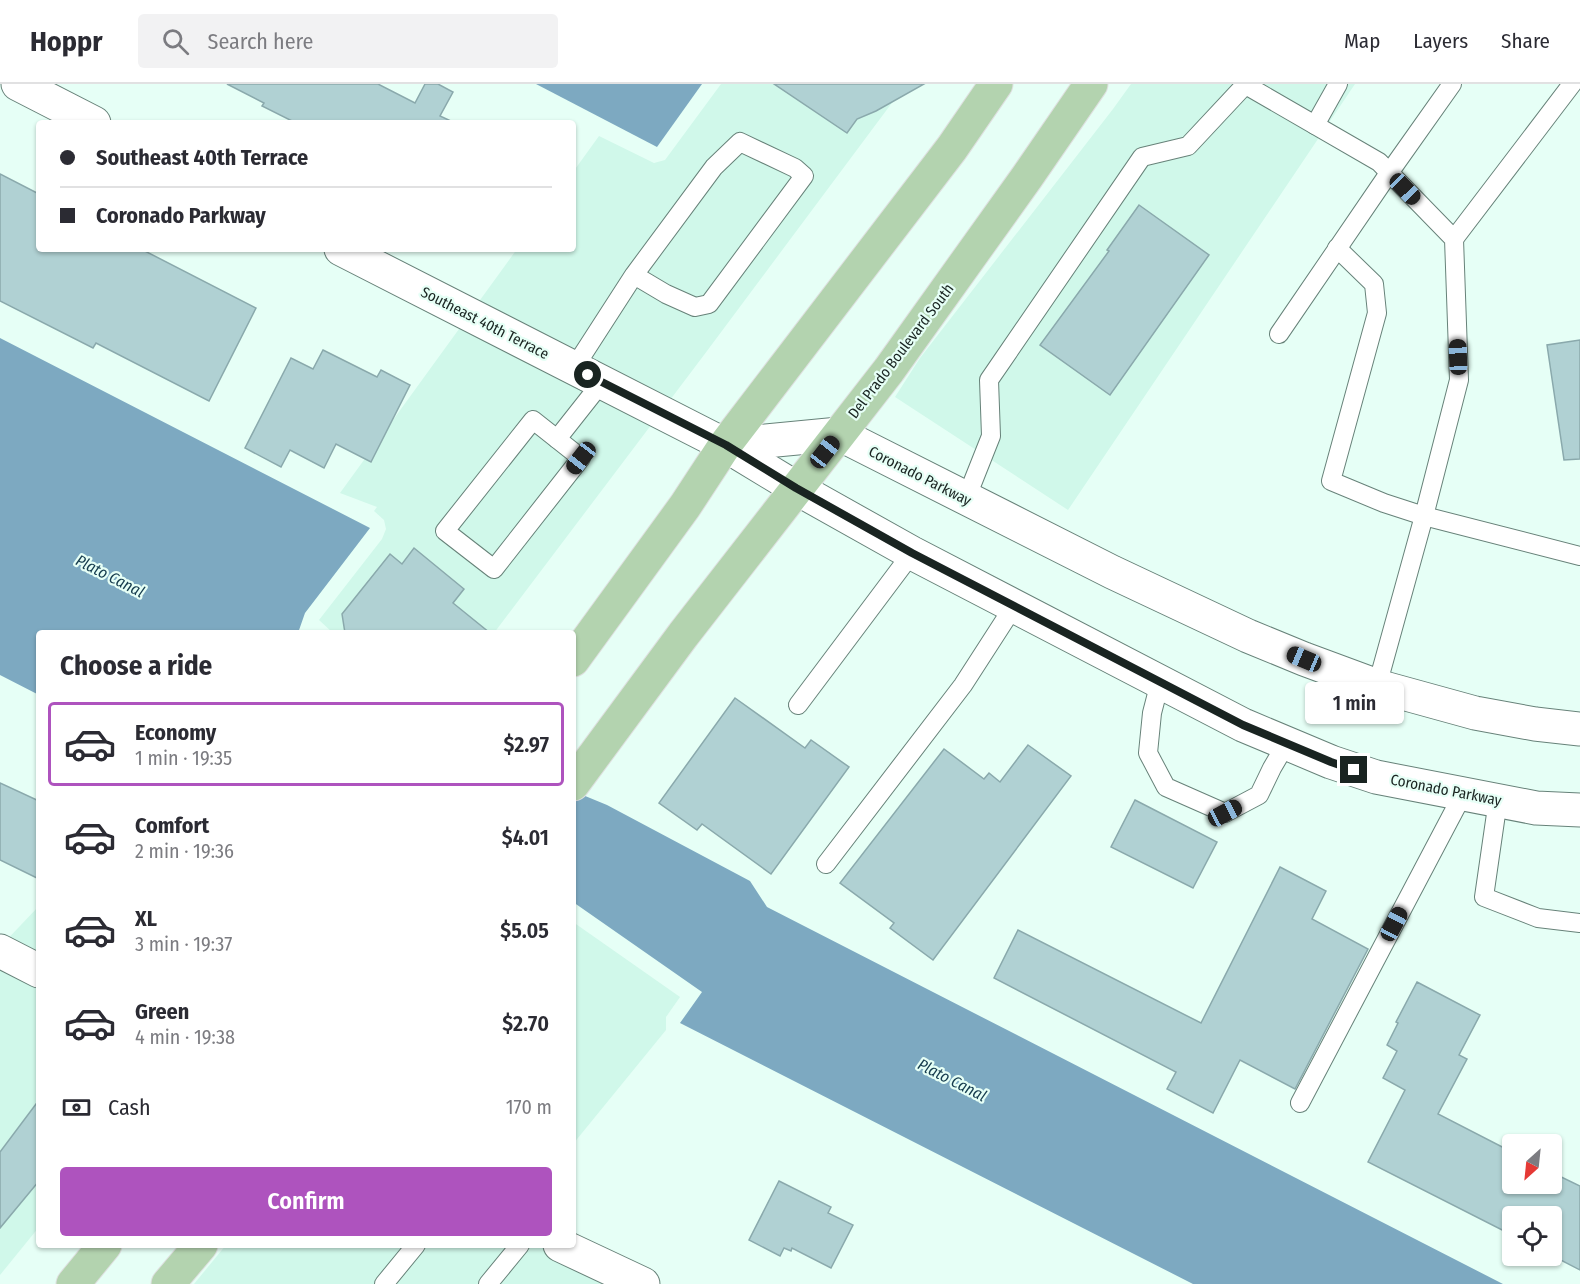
<!DOCTYPE html>
<html lang="en">
<head>
<meta charset="utf-8">
<style>
	body { margin:0; font-family:"Fira Sans Condensed",sans-serif; background:#f2f2f3; color:#2b2b33; height:100vh; display:flex; flex-direction:column; font-size:22px; white-space:nowrap }
	* { box-sizing:border-box; margin:0 }
	p { font-size:20px; color:#7c7c81 }
	.icon { flex:none; width:33px; height:33px; fill:none; stroke:currentColor; stroke-width:2; stroke-linecap:round; stroke-linejoin:round }
	.map { position:relative; flex:1; overflow:hidden }
	.drawer { position:absolute; left:36px; top:546px; width:540px; height:618px; display:flex; flex-direction:column; background:#fff; border-radius:6px; box-shadow:0 2px 4px #0004 }
	.drawer>* { flex:none }
	.guide { position:absolute; left:36px; top:36px; width:540px; height:132px; border-radius:6px; box-shadow:0 2px 4px #0004; display:grid; align-content:center; height:132px; padding:0 24px; background:#fff }
	.needle { width:39px; rotate:207deg }
	.buttons { position:absolute; left:1502px; top:1050px; display:grid; gap:12px }
	.buttons a { display:grid; place-items:center; width:60px; height:60px; border-radius:6px; background:#fff; box-shadow:0 2px 4px #0004; font-size:30px }
	.end { position:absolute; width:27px; height:27px; margin:-14px; border:8px solid #192421; background:#fff; box-shadow:0 0 0 3px #fff }
	.from { border-radius:50% }
	.bubble { position:absolute; height:42px; border-radius:6px; background:#fff; box-shadow:0 2px 4px #0004; font-size:20px; font-weight:600; line-height:42px; text-align:center }
	.car { position:absolute; width:18px; height:36px; margin:-18px -9px; border-radius:8px; box-shadow:0 0 4px 2px #0007; background:linear-gradient(#222 24%,#8ab4d8 0 40%,#222 0 76%,#8ab4d8 0 86%,#222 0) }
	.guide b { display:flex; align-items:center; gap:21px; height:57px; font-size:22px }
	.guide b+b { border-top:2px solid #e1e1e2 }
	.guide i { width:15px; height:15px; background:#2b2b33 }
	ul { padding:0; list-style:none }
	li { display:flex; align-items:center; gap:18px; height:84px; margin:0 12px 9px; padding:0 12px; border:3px solid transparent; border-radius:6px }
	li div { flex:1 }
	li b { display:block; font-size:22px }
	li em { font-style:normal; font-weight:600 }
	li.active { border-color:#ae53be }
	li>.icon { width:54px; height:54px; stroke-width:1.5 }
	h2 { padding:0 24px; font-size:27px; line-height:72px }
	.pay { display:flex; align-items:center; gap:15px; height:66px; padding:0 24px; font-size:22px }
	.pay p { margin-inline-start:auto }
	.action { display:flex; gap:12px; margin-top:auto; padding:12px 24px }
	.action a { flex:1; height:69px; border-radius:6px; background:#ae53be; color:#fff; font-size:24px; font-weight:600; line-height:69px; text-align:center }
	header { display:flex; align-items:center; gap:36px; box-sizing:border-box; height:84px; padding:0 30px; background:#fff; border-bottom:2px solid #e1e1e2 }
	header strong { font-size:28px }
	nav { display:flex; gap:33px; margin-inline-start:auto; font-size:21px }
	.search { width:420px; height:54px; background:#f2f2f3; display:flex; align-items:center; gap:15px; box-sizing:border-box; padding:0 21px; border-radius:6px; color:#7c7c81; font-size:22px }
	.map>svg:first-child { display:block }
	.built { fill:#d0f8ea }
	.water { fill:#7da9c1 }
	.building { fill:#b0d1d3; stroke:#8aa9ac; stroke-width:1.5 }
	.lines { fill:none; stroke-linecap:round; stroke-linejoin:round }
	.service-casing { stroke:#678279; stroke-width:20 }
	.minor-casing { stroke:#678279; stroke-width:35 }
	.tertiary-casing { stroke:#678279; stroke-width:35 }
	.primary-casing { stroke:#dfe0e0; stroke-width:35 }
	.service { stroke:#fff; stroke-width:18 }
	.minor { stroke:#fff; stroke-width:33 }
	.tertiary { stroke:#fff; stroke-width:33 }
	.primary { stroke:#b3d3af; stroke-width:33 }
	.route { stroke:#192421; stroke-width:8 }
	.labels { text-anchor:middle; dominant-baseline:central; stroke-width:4.5; stroke-linejoin:round; paint-order:stroke }
	.street-label { font-size:15px; fill:#192421; stroke:#e6fff6 }
	.water-label { font-size:16px; font-style:italic; fill:#153b4d; stroke:#e6fff6 }
</style>
</head>
<body>
<header>
<strong>Hoppr</strong>
<div class="search"><svg class="icon" aria-label="search" viewBox="0 0 24 24"><circle cx="10" cy="10" r="6"/><path d="M15 15l6 6"/></svg>Search here</div>
<nav><a>Map</a><a>Layers</a><a>Share</a></nav>
</header>
<div class="map">
<svg width="1580" height="1200" viewBox="0 0 1580 1200">
	<rect width="100%" height="100%" fill="#e6fff6"/>
	<g class="built">
		<polygon points="721,0 906,0 704,271 494,549 333,549 319,536 382,455 386,445 384,436 374,427 377,423 340,409 517,165 573,165 573,88 599,52 654,79 665,76"/>
		<polygon points="1131,0 1355,0 1068,426 895,313 920,274 1113,25"/>
		<polygon points="39,822 39,1143 0,1191 0,863"/>
		<polygon points="573,838 680,913 666,933 666,946 573,1060"/>
		<polygon points="226,1161 551,1161 629,1200 194,1200"/>
	</g>
	<g class="water">
		<polygon points="536,0 702,0 657,63"/>
		<polygon points="0,254 370,444 305,529 298,549 39,549 39,611 0,591"/>
		<polygon points="573,707 607,721 750,797 767,823 1503,1200 1193,1200 680,939 702,908 573,818"/>
	</g>
	<g class="building">
		<polygon points="227,0 378,0 415,19 425,0 438,0 453,8 440,32 455,39 296,39 262,22 264,19"/>
		<polygon points="774,0 924,0 876,27 857,35 847,49"/>
		<polygon points="0,90 39,110 39,165 141,165 256,224 209,317 96,259 93,264 0,217"/>
		<polygon points="1139,121 1209,171 1110,311 1040,261 1109,167 1107,166"/>
		<polygon points="1580,256 1580,375 1564,376 1547,261"/>
		<polygon points="323,266 377,293 381,286 410,301 371,378 336,360 324,384 290,366 281,383 245,364 291,274 313,285"/>
		<polygon points="414,464 464,505 453,519 490,549 345,549 342,530 390,470 402,480"/>
		<polygon points="735,614 805,664 811,656 849,683 771,790 702,740 697,746 659,719"/>
		<polygon points="1028,661 1071,692 933,876 890,844 894,839 840,799 944,665 984,695 989,689 1000,698"/>
		<polygon points="0,699 39,717 39,795 0,776"/>
		<polygon points="1135,716 1217,758 1193,804 1111,763"/>
		<polygon points="1280,783 1326,807 1312,835 1368,865 1295,1005 1240,976 1213,1029 1167,1005 1176,988 994,894 1018,846 1201,939"/>
		<polygon points="1417,898 1480,931 1459,971 1467,975 1438,1030 1512,1068 1512,1100 1551,1100 1551,1088 1580,1102 1580,1186 1551,1171 1551,1132 1512,1132 1512,1151 1368,1078 1405,1006 1383,994 1397,967 1387,961 1398,939 1396,938"/>
		<polygon points="39,1016 39,1097 0,1144 0,1068"/>
		<polygon points="779,1097 831,1123 828,1129 853,1141 831,1184 792,1164 791,1167 784,1164 780,1172 749,1156"/>
	</g>
	<g class="lines">
		<g class="service-casing">
			<g id="service">
				<polyline points="1244,0 1379,78 1454,155 1459,296 1424,432 1377,602"/>
				<polyline points="1315,41 1338,0"/>
				<polyline points="1454,155 1572,0"/>
				<polyline points="1337,164 1374,200 1377,229 1331,397 1384,419 1424,432 1580,472"/>
				<polyline points="1279,250 1389,89 1452,0"/>
				<polyline points="574,284 634,191 666,210 695,223 709,220 804,92 795,84 740,58 714,83 634,191"/>
				<polygon points="533,336 581,374 494,485 445,447"/>
				<polyline points="557,355 602,298"/>
				<polyline points="966,415 991,352 989,296 1142,73 1188,62 1245,1"/>
				<polyline points="1160,598 1152,629 1148,669 1166,703 1225,729 1259,711 1272,684 1286,660"/>
				<polyline points="798,621 912,469"/>
				<polyline points="1498,716 1484,813 1538,834 1580,839"/>
				<polyline points="826,780 963,601 1014,522"/>
				<polyline points="1300,1019 1463,710"/>
				<polyline points="384,1200 416,1161"/>
				<polyline points="488,1200 520,1161"/>
			</g>
		</g>
		<g class="minor-casing">
			<g id="minor">
				<polyline points="18,0 94,39"/>
				<polyline points="341,165 725,361"/>
				<polyline points="0,867 39,887"/>
				<polyline points="560,1161 643,1200"/>
			</g>
		</g>
		<g class="tertiary-casing">
			<g id="tertiary">
				<polyline points="725,361 796,404 912,469 1243,641 1331,678 1376,693 1536,724 1580,726"/>
				<polyline points="725,361 839,350 1112,488 1248,552 1304,575 1377,602 1475,629 1535,640 1580,645"/>
			</g>
		</g>
		<g class="primary-casing">
			<g id="primary">
				<polyline points="573,576 685,422 725,361 952,64 996,0"/>
				<polyline points="573,700 683,551 889,286 1027,93 1091,0"/>
				<polyline points="73,1200 105,1161"/>
				<polyline points="168,1200 201,1161"/>
			</g>
		</g>
		<use href="#service" class="service"/>
		<use href="#minor" class="minor"/>
		<use href="#tertiary" class="tertiary"/>
		<use href="#primary" class="primary"/>
	</g>
	<g class="lines">
		<polyline class="route" points="588,291 726,361 796,404 912,469 1243,641 1331,678 1354,686"/>
	</g>
	<g class="labels">
		<g class="street-label">
			<text transform="translate(485 239) rotate(27)">Southeast 40th Terrace</text>
			<text transform="translate(901 267) rotate(-53)">Del Prado Boulevard South</text>
			<text transform="translate(920 392) rotate(27)">Coronado Parkway</text>
			<text transform="translate(1446 706) rotate(11)">Coronado Parkway</text>
		</g>
		<g class="water-label">
			<text transform="translate(110 492) rotate(27)">Plato Canal</text>
			<text transform="translate(952 996) rotate(27)">Plato Canal</text>
		</g>
	</g>
</svg>
<div class="buttons">
<a><svg class="needle" viewBox="-14 -14 28 28"><path d="M0-13l5 13h-10z" fill="#e53935"/><path d="M0 13l5-13h-10z" fill="#7c7c81"/></svg></a>
<a><svg class="icon" aria-label="locate" viewBox="0 0 24 24"><circle cx="12" cy="12" r="6"/><path d="M12 2v4M12 18v4M2 12h4M18 12h4"/></svg></a>
</div>
<i class="end from" style="left:588px;top:291px"></i>
<i class="end" style="left:1354px;top:686px"></i>
<div class="bubble" style="left:1305px;top:598px;width:99px">1 min</div>
<i class="car" style="left:1405px;top:105px;rotate:136deg"></i>
<i class="car" style="left:1458px;top:273px;rotate:358deg"></i>
<i class="car" style="left:825px;top:368px;rotate:38deg"></i>
<i class="car" style="left:581px;top:374px;rotate:218deg"></i>
<i class="car" style="left:1304px;top:575px;rotate:293deg"></i>
<i class="car" style="left:1225px;top:729px;rotate:62deg"></i>
<i class="car" style="left:1394px;top:840px;rotate:28deg"></i>
<div class="guide">
<b><i class="from"></i>Southeast 40th Terrace</b>
<b><i></i>Coronado Parkway</b>
</div>
<section class="drawer">
<h2>Choose a ride</h2>
<ul>
<li class="active"><svg class="icon" aria-label="car" viewBox="0 0 24 24"><path d="M5 17H2v-5l4-1 3-4h7l3 4 3 1v5h-3M9 17h6M6 11h13"/><circle cx="7" cy="17" r="2"/><circle cx="17" cy="17" r="2"/></svg><div><b>Economy</b><p>1 min · 19:35</p></div><em>$2.97</em></li>
<li><svg class="icon" aria-label="car" viewBox="0 0 24 24"><path d="M5 17H2v-5l4-1 3-4h7l3 4 3 1v5h-3M9 17h6M6 11h13"/><circle cx="7" cy="17" r="2"/><circle cx="17" cy="17" r="2"/></svg><div><b>Comfort</b><p>2 min · 19:36</p></div><em>$4.01</em></li>
<li><svg class="icon" aria-label="car" viewBox="0 0 24 24"><path d="M5 17H2v-5l4-1 3-4h7l3 4 3 1v5h-3M9 17h6M6 11h13"/><circle cx="7" cy="17" r="2"/><circle cx="17" cy="17" r="2"/></svg><div><b>XL</b><p>3 min · 19:37</p></div><em>$5.05</em></li>
<li><svg class="icon" aria-label="car" viewBox="0 0 24 24"><path d="M5 17H2v-5l4-1 3-4h7l3 4 3 1v5h-3M9 17h6M6 11h13"/><circle cx="7" cy="17" r="2"/><circle cx="17" cy="17" r="2"/></svg><div><b>Green</b><p>4 min · 19:38</p></div><em>$2.70</em></li>
</ul>
<div class="pay"><svg class="icon" aria-label="cash" viewBox="0 0 24 24"><path d="M3 7h18v10H3z"/><circle cx="12" cy="12" r="2"/></svg>Cash<p>170 m</p></div>
<div class="action"><a>Confirm</a></div>
</section>
</div>
</body>
</html>
